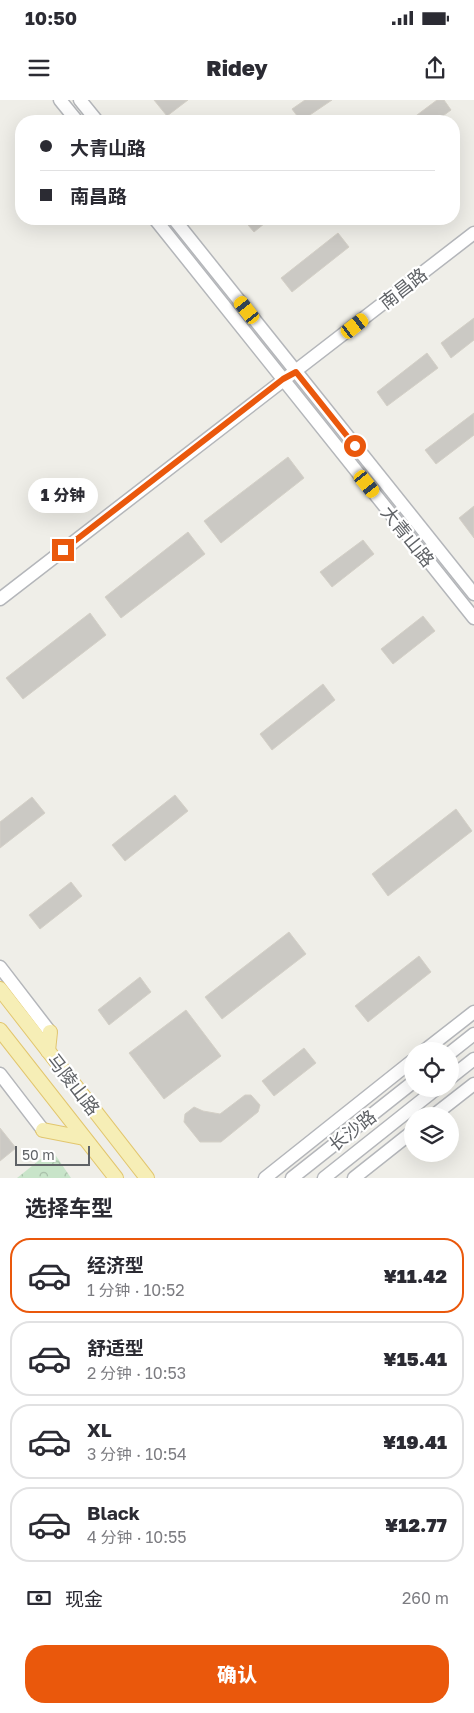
<!DOCTYPE html>
<html lang="zh">
<head>
<meta charset="utf-8">
<style>
	body { margin:0; font-family:"Golos Text","Noto Sans SC",sans-serif; background:#f2f2f3; color:#2b2b33; height:100vh; display:flex; flex-direction:column; font-size:19px; white-space:nowrap }
	* { box-sizing:border-box; margin:0 }
	p { font-size:16px; color:#7c7c81 }
	.icon { flex:none; width:28px; height:28px; fill:none; stroke:currentColor; stroke-width:2; stroke-linecap:round; stroke-linejoin:round }
	.map { position:relative; height:1078px; overflow:hidden }
	.details { display:flex; flex-direction:column; background:#fff; flex:1 }
	.details>* { flex:none }
	.hud { position:absolute; left:15px; top:15px; width:445px; height:110px; border-radius:20px; box-shadow:0 5px 20px #0002; display:grid; align-content:center; height:110px; padding:0 25px; background:#fff }
	.tools { position:absolute; left:404px; top:942px; display:grid; gap:10px }
	.tools a { display:grid; place-items:center; width:55px; height:55px; border-radius:50%; background:#fff; box-shadow:0 5px 20px #0002; font-size:25px }
	.scale { position:absolute; left:15px; bottom:12px; width:75px; box-sizing:border-box; padding-left:5px; border:2px solid #5f6266; border-top:0; font-size:14px; line-height:18px; white-space:nowrap; color:#5f6266; -webkit-text-stroke:4px #fff; paint-order:stroke }
	.end { position:absolute; width:22px; height:22px; margin:-11px; border:6px solid #ea580c; background:#fff; box-shadow:0 0 0 2px #fff }
	.from { border-radius:50% }
	.bubble { position:absolute; height:35px; border-radius:18px; background:#fff; box-shadow:0 5px 20px #0002; font-size:16px; font-weight:800; line-height:35px; text-align:center }
	.car { position:absolute; width:15px; height:30px; margin:-15px -8px; border-radius:6px; box-shadow:0 0 4px 1px #0007; background:linear-gradient(#f5c518 24%,#345 0 40%,#f5c518 0 76%,#345 0 86%,#f5c518 0) }
	.hud b { display:flex; align-items:center; gap:18px; height:48px; font-size:19px }
	.hud b+b { border-top:1px solid #e1e1e2 }
	.hud i { width:12px; height:12px; background:#2b2b33 }
	ul { padding:0; list-style:none }
	li { display:flex; align-items:center; gap:15px; height:75px; margin:0 10px 8px; padding:0 15px; border:2px solid #e1e1e2; border-radius:20px }
	li div { flex:1 }
	li b { display:block; font-size:19px }
	li em { font-style:normal; font-weight:800 }
	li.selected { border-color:#ea580c }
	li>.icon { width:45px; height:45px; stroke-width:1.5 }
	h2 { padding:0 25px; font-size:22px; line-height:60px }
	.pay { display:flex; align-items:center; gap:12px; height:55px; padding:0 25px; font-size:19px }
	.pay p { margin-inline-start:auto }
	.primary-button { display:flex; gap:10px; margin-top:auto; padding:10px 25px }
	.primary-button a { flex:1; height:58px; border-radius:20px; background:#ea580c; color:#fff; font-size:20px; font-weight:800; line-height:58px; text-align:center }
	.status { display:flex; justify-content:space-between; align-items:center; height:35px; padding:0 25px; background:#fff; direction:ltr }
	.status svg { height:14px; fill:currentColor }
	header { display:flex; justify-content:space-between; align-items:center; height:65px; padding:0 25px; background:#fff; font-size:22px; font-weight:800 }
	.map>svg:first-child { display:block }
	.park { fill:url(#park-crowns) }
	.building { fill:#cbc9c4; stroke:#d4d0c7 }
	.lines { fill:none; stroke-linecap:round; stroke-linejoin:round }
	.secondary-casing { stroke:#b4b6ba; stroke-width:15 }
	.primary-casing { stroke:#e2c66e; stroke-width:16 }
	.secondary { stroke:#fff; stroke-width:12 }
	.primary { stroke:#f6eeb6; stroke-width:14 }
	.route { stroke:#ea580c; stroke-width:6 }
	.labels { text-anchor:middle; dominant-baseline:central; stroke-width:4.5; stroke-linejoin:round; paint-order:stroke }
	.street-label { font-size:18px; fill:#5f6266; stroke:#fff }
</style>
</head>
<body>
<div class="status"><b>10:50</b><svg viewBox="0 0 49 12"><path d="M0 12V9h3v3zM5 12V6h3v6zM10 12V3h3v9zM15 12V0h3v12zM26 1h20v11H26zM47 4h2v5h-2z"/></svg></div>
<header><svg class="icon" aria-label="menu" viewBox="0 0 24 24"><path d="M4 6h16M4 12h16M4 18h16"/></svg>Ridey<svg class="icon" aria-label="share" viewBox="0 0 24 24"><path d="M12 15V3M7 8l5-5 5 5M5 13v7h14v-7"/></svg></header>
<div class="map">
<svg width="474" height="1078" viewBox="0 0 474 1078">
	<defs>
		<pattern id="park-crowns" width="20" height="18" patternUnits="userSpaceOnUse" patternTransform="scale(1.25)"><rect width="20" height="18" fill="#c8e4c9"/><path d="M2 6a3 3 0 1 1 6 0M12 15a3 3 0 1 1 6 0" fill="none" stroke="#a6bca7"/></pattern>
	</defs>
	<rect width="100%" height="100%" fill="#efeee8"/>
	<polygon class="park" points="52,1050 71,1078 17,1078"/>
	<g class="building">
		<polygon points="154,0 188,0 167,16"/>
		<polygon points="305,0 332,0 301,21 292,9"/>
		<polygon points="437,0 444,0 451,10 436,21 409,21"/>
		<polygon points="243,119 270,119 254,132"/>
		<polygon points="338,133 349,147 292,192 281,178"/>
		<polygon points="474,218 474,240 451,258 441,243"/>
		<polygon points="427,253 438,268 387,306 377,292"/>
		<polygon points="474,313 474,335 436,364 425,350"/>
		<polygon points="288,357 304,378 221,443 204,421"/>
		<polygon points="474,406 474,438 459,418"/>
		<polygon points="188,432 205,454 121,518 105,497"/>
		<polygon points="363,440 374,454 332,487 320,472"/>
		<polygon points="90,513 106,535 23,599 6,578"/>
		<polygon points="423,516 435,531 393,564 381,549"/>
		<polygon points="323,584 335,600 272,650 260,634"/>
		<polygon points="175,695 188,711 125,761 112,745"/>
		<polygon points="32,697 45,713 0,748 0,722"/>
		<polygon points="456,709 472,731 388,796 372,774"/>
		<polygon points="71,782 82,796 40,829 29,815"/>
		<polygon points="289,832 306,854 222,919 205,897"/>
		<polygon points="419,856 431,872 368,922 355,906"/>
		<polygon points="140,877 151,892 109,925 98,910"/>
		<polygon points="186,910 221,956 164,999 129,953"/>
		<polygon points="304,948 316,963 274,996 262,981"/>
		<polygon points="245,995 251,995 260,1005 258,1012 221,1042 200,1042 184,1022 185,1014 194,1007 203,1011 220,1014"/>
		<polygon points="0,1028 16,1048 0,1061"/>
	</g>
	<g class="lines">
		<g class="secondary-casing">
			<g id="secondary">
				<polyline points="60,0 77,21"/>
				<polyline points="80,0 97,21"/>
				<polyline points="155,119 474,518"/>
				<polyline points="174,119 474,494"/>
				<polyline points="0,499 474,133"/>
				<polyline points="0,867 50,932"/>
				<polyline points="424,951 474,912"/>
				<polyline points="450,953 474,934"/>
				<polyline points="0,974 43,1030"/>
				<polyline points="450,978 474,959"/>
				<polyline points="433,1016 474,984"/>
				<polyline points="265,1078 412,961"/>
				<polyline points="292,1078 412,983"/>
				<polyline points="324,1078 436,989"/>
				<polyline points="354,1078 412,1032"/>
			</g>
		</g>
		<g class="primary-casing">
			<g id="primary">
				<polyline points="0,889 147,1078"/>
				<polyline points="0,930 116,1078"/>
				<polyline points="48,951 50,932"/>
				<polyline points="43,1030 84,1038"/>
			</g>
		</g>
		<use href="#secondary" class="secondary"/>
		<use href="#primary" class="primary"/>
	</g>
	<g class="lines">
		<polyline class="route" points="63,450 283,279 296,272 355,346"/>
	</g>
	<g class="labels">
		<g class="street-label">
			<text transform="translate(403 188) rotate(-38)">南昌路</text>
			<text transform="translate(408 436) rotate(51)">大青山路</text>
			<text transform="translate(74 984) rotate(52)">马陵山路</text>
			<text transform="translate(352 1030) rotate(-38)">长沙路</text>
		</g>
	</g>
</svg>
<div class="tools">
<a><svg class="icon" aria-label="locate" viewBox="0 0 24 24"><circle cx="12" cy="12" r="6"/><path d="M12 2v4M12 18v4M2 12h4M18 12h4"/></svg></a>
<a><svg class="icon" aria-label="layers" viewBox="0 0 24 24"><path d="M12 4l9 5-9 5-9-5zM3 14l9 5 9-5"/></svg></a>
</div>
<div class="scale">50 m</div>
<i class="end from" style="left:355px;top:346px"></i>
<i class="end" style="left:63px;top:450px"></i>
<div class="bubble" style="left:28px;top:378px;width:70px">1 分钟</div>
<i class="car" style="left:247px;top:210px;rotate:322deg"></i>
<i class="car" style="left:355px;top:226px;rotate:52deg"></i>
<i class="car" style="left:367px;top:384px;rotate:141deg"></i>
<div class="hud">
<b><i class="from"></i>大青山路</b>
<b><i></i>南昌路</b>
</div>
</div>
<section class="details">
<h2>选择车型</h2>
<ul>
<li class="selected"><svg class="icon" aria-label="car" viewBox="0 0 24 24"><path d="M5 17H2v-5l4-1 3-4h7l3 4 3 1v5h-3M9 17h6M6 11h13"/><circle cx="7" cy="17" r="2"/><circle cx="17" cy="17" r="2"/></svg><div><b>经济型</b><p>1 分钟 · 10:52</p></div><em>¥11.42</em></li>
<li><svg class="icon" aria-label="car" viewBox="0 0 24 24"><path d="M5 17H2v-5l4-1 3-4h7l3 4 3 1v5h-3M9 17h6M6 11h13"/><circle cx="7" cy="17" r="2"/><circle cx="17" cy="17" r="2"/></svg><div><b>舒适型</b><p>2 分钟 · 10:53</p></div><em>¥15.41</em></li>
<li><svg class="icon" aria-label="car" viewBox="0 0 24 24"><path d="M5 17H2v-5l4-1 3-4h7l3 4 3 1v5h-3M9 17h6M6 11h13"/><circle cx="7" cy="17" r="2"/><circle cx="17" cy="17" r="2"/></svg><div><b>XL</b><p>3 分钟 · 10:54</p></div><em>¥19.41</em></li>
<li><svg class="icon" aria-label="car" viewBox="0 0 24 24"><path d="M5 17H2v-5l4-1 3-4h7l3 4 3 1v5h-3M9 17h6M6 11h13"/><circle cx="7" cy="17" r="2"/><circle cx="17" cy="17" r="2"/></svg><div><b>Black</b><p>4 分钟 · 10:55</p></div><em>¥12.77</em></li>
</ul>
<div class="pay"><svg class="icon" aria-label="cash" viewBox="0 0 24 24"><path d="M3 7h18v10H3z"/><circle cx="12" cy="12" r="2"/></svg>现金<p>260 m</p></div>
<div class="primary-button"><a>确认</a></div>
</section>
</body>
</html>
